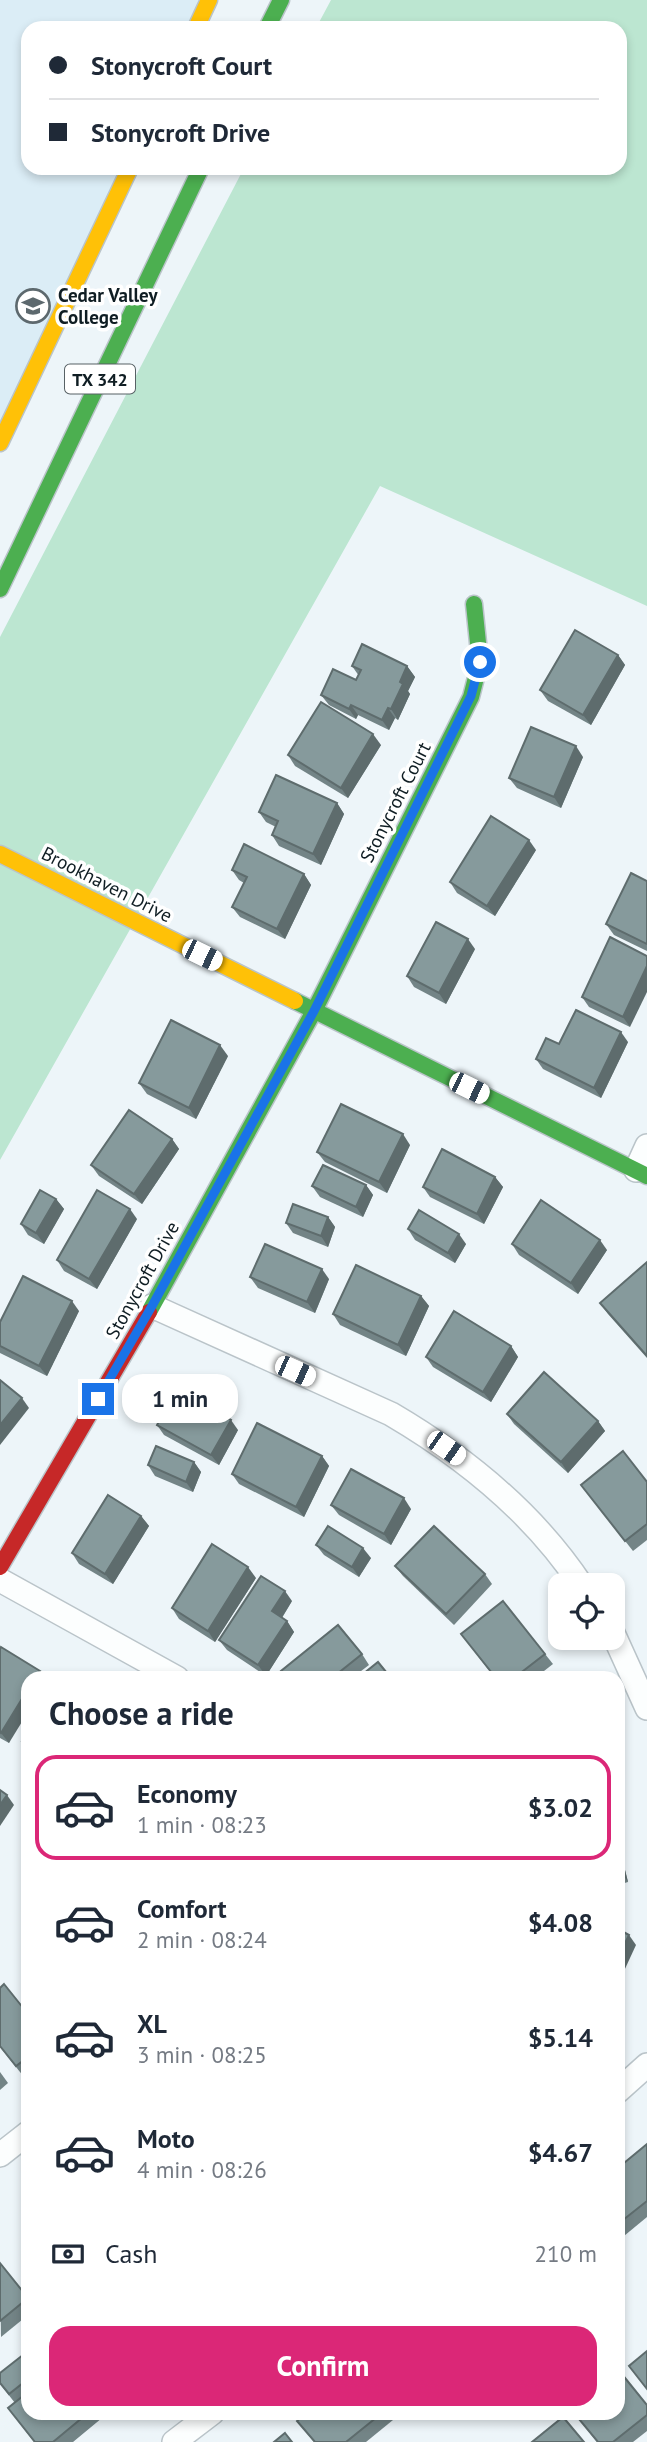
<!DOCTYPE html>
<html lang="en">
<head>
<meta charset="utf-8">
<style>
	body { margin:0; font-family:"PT Sans",sans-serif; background:#f6f6f7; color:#1f2937; height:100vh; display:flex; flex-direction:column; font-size:26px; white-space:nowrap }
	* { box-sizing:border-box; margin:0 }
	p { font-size:23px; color:#747a83 }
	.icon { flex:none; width:38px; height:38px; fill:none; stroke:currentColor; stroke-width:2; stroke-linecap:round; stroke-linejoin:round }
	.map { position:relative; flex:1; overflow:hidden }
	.panel { position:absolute; left:21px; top:1671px; width:604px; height:749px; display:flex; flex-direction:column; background:#fff; border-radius:21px; box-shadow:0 4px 10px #0003 }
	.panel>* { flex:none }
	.guide { position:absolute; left:21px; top:21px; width:606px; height:154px; border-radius:21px; box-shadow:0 4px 10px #0003; display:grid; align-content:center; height:154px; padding:0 28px; background:#fff }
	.controls { position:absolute; left:548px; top:1573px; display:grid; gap:14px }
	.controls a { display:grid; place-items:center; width:77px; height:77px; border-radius:14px; background:#fff; box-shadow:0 4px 10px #0003; font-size:35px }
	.end { position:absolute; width:32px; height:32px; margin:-16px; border:9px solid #1a73e8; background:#fff; box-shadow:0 0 0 4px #fff }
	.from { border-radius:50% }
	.bubble { position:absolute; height:49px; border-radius:21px; background:#fff; box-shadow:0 4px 10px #0003; font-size:23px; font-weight:800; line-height:49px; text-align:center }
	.car { position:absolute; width:21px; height:42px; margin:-21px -10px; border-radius:9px; box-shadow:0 0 5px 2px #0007; background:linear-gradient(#fff 24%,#345 0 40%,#fff 0 76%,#345 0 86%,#fff 0) }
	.guide b { display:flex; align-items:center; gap:24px; height:66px; font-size:26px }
	.guide b+b { border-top:2px solid #e0e1e3 }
	.guide i { width:18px; height:18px; background:#1f2937 }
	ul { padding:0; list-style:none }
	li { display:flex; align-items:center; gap:21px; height:105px; margin:0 14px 10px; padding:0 14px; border:4px solid transparent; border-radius:21px }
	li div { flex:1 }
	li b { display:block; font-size:26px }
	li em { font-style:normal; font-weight:800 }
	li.on { border-color:#db2777 }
	li>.icon { width:63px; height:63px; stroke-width:1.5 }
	h2 { padding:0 28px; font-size:32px; line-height:84px }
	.pay { display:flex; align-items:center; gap:18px; height:77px; padding:0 28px; font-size:26px }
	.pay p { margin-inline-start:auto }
	.button { display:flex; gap:14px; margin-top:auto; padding:14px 28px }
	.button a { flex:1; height:80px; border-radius:21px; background:#db2777; color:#fff; font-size:28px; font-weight:800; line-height:80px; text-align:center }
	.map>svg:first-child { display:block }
	.built { fill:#dbedf6 }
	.green { fill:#bce6d1 }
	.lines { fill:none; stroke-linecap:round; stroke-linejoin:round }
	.street-casing { stroke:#bac4c9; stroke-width:26 }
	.fast-casing { stroke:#bac4c9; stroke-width:19 }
	.slow-casing { stroke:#bac4c9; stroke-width:19 }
	.jam-casing { stroke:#bac4c9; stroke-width:19 }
	.street { stroke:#fcfefe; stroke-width:23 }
	.fast { stroke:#4caf50; stroke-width:16 }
	.slow { stroke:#ffc107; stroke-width:16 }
	.jam { stroke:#c62828; stroke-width:16 }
	.wall { fill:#738486 }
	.shaded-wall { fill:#5e6c6d }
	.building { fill:#869a9c; stroke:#5e6c6d; stroke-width:2 }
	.route { stroke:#1a73e8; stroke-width:9 }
	.labels { text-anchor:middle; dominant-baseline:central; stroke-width:7; stroke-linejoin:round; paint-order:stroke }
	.shield { fill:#fff; stroke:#576165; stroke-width:2 }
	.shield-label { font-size:18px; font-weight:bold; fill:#0f1d23 }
	.poi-label { font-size:19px; font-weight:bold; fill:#0f1d23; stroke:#fff; text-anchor:start }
	.street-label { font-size:19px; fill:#0f1d23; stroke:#fff }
</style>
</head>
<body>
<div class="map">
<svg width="647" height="2442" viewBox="0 0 647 2442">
	<rect width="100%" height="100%" fill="#edf5f9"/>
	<polygon class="built" points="0,0 209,0 196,28 28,28 28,168 130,168 0,443"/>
	<polygon class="green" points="331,0 647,0 647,606 380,486 0,1160 0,637 244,168 620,168 620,28 316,28"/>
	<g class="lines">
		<g class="street-casing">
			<g id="street">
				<polyline points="636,1170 647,1146"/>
				<path d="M152,1306l239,108c75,44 142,98 191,172"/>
				<polyline points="0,1580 177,1678"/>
				<polyline points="612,1631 647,1708"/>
				<polyline points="618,2091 647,2065"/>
				<polyline points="0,2155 28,2133"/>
				<polyline points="174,2442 212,2413"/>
			</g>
		</g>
		<g class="fast-casing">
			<g id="fast">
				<polyline points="267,28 281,0"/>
				<polyline points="0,589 201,168"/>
				<polyline points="295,1001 647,1176"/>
				<polyline points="149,1312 314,1011 471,697 480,662 474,604"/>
			</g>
		</g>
		<g class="slow-casing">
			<g id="slow">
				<polyline points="196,28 209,0"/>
				<polyline points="0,443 130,168"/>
				<polyline points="0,854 295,1001"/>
			</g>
		</g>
		<g class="jam-casing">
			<polyline id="jam" points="0,1567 149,1312"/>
		</g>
		<use href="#street" class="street"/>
		<use href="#fast" class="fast"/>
		<use href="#slow" class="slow"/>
		<use href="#jam" class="jam"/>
	</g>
	<g class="wall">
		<polygon points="618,655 625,665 591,725 548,701 540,690"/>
		<polygon points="352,666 407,666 415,677 408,691 410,694 398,720 395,718 389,730 358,715 356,719 329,705 321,695 356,680 359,676"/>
		<polygon points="381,745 348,798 295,766 288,755"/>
		<polygon points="583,757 561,808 517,788 509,778"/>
		<polygon points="337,803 344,814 321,865 279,846 272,835 276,827 266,822 259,812"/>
		<polygon points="536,850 495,916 457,893 450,882"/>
		<polygon points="232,870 304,874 311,885 285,939 240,917 232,907 244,883 239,880"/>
		<polygon points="647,881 647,951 614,935 606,924"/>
		<polygon points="610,937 630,1027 589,1007 582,997"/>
		<polygon points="475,949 446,1004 414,987 407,976"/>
		<polygon points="628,1042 601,1098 543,1069 536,1059 559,1044"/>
		<polygon points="228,1056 196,1119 147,1094 139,1083"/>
		<polygon points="172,1139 179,1149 142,1204 99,1176 91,1165"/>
		<polygon points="410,1145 387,1193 325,1162 317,1152"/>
		<polygon points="495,1177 503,1187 484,1224 430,1197 423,1187"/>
		<polygon points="366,1185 373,1195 363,1217 320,1197 312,1186"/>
		<polygon points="56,1199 64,1209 44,1244 28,1235 21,1224"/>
		<polygon points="328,1217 335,1227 328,1247 293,1233 286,1223"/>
		<polygon points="137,1219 97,1289 64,1271 57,1260"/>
		<polygon points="408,1229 466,1244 455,1263 415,1240"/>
		<polygon points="512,1244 607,1250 578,1294 519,1255"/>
		<polygon points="647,1262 647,1358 608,1314 600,1303"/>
		<polygon points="250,1277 329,1279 315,1313 258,1288"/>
		<polygon points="421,1296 429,1306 406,1356 340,1325 333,1314"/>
		<polygon points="79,1311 47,1376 0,1353 0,1322"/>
		<polygon points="511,1346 518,1357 491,1402 433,1367 426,1357"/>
		<polygon points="507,1414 598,1421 605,1431 568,1473 514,1424"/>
		<polygon points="157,1425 238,1430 219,1465 164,1435"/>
		<polygon points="322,1456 329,1466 304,1517 239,1484 232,1474"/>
		<polygon points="194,1462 201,1472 193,1492 155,1476 148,1465"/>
		<polygon points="647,1482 647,1540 633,1551 581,1485"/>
		<polygon points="331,1505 411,1509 391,1545 339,1515"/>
		<polygon points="141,1516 149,1526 113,1584 79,1564 72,1553"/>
		<polygon points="316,1545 371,1558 359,1577 324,1555"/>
		<polygon points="395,1566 485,1574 492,1584 454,1625 403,1576"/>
		<polygon points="256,1578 215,1642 179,1619 172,1608"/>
		<polygon points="292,1601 282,1618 287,1621 294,1632 266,1676 227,1650 219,1640"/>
		<polygon points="461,1634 545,1654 553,1664 535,1678 495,1678"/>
		<polygon points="0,1649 40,1671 45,1678 28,1678 9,1743 0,1738"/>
		<polygon points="362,1654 369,1665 352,1678 286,1678 281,1671"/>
		<polygon points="618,1842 628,1882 618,1885"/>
		<polygon points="0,1988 28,2014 28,2073 24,2077 0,2047"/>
		<polygon points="0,2072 8,2083 0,2090"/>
		<polygon points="647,2144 647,2217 624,2236 618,2229 618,2168"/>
		<polygon points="0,2263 28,2298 28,2315 1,2337"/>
		<polygon points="28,2351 28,2413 99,2413 102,2418 73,2442 34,2442 8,2408 15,2403 0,2384 0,2373"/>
		<polygon points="647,2405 647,2431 633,2442 597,2442 574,2413"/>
		<polygon points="306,2413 388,2413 393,2420 366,2442 314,2442 297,2421"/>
	</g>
	<g class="shaded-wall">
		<polygon points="618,655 625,665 591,725 583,715"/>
		<polygon points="407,666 415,677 408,691 410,694 398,720 391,709 400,682"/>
		<polygon points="351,705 358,715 356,719 349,709"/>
		<polygon points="388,708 395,718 389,730 382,720"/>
		<polygon points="373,734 381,745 348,798 341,788"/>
		<polygon points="576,746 583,757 561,808 554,797"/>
		<polygon points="337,803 344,814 321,865 313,854"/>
		<polygon points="529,840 536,850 495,916 487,906"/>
		<polygon points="304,874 311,885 285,939 277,929"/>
		<polygon points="468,939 475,949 446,1004 439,993"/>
		<polygon points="647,966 647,992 630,1027 623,1017"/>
		<polygon points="621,1032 628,1042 601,1098 594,1088"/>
		<polygon points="220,1045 228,1056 196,1119 189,1108"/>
		<polygon points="403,1134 410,1145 387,1193 379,1182"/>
		<polygon points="172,1139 179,1149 142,1204 134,1194"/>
		<polygon points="495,1177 503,1187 484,1224 477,1214"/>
		<polygon points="366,1185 373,1195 363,1217 356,1207"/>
		<polygon points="56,1199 64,1209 44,1244 36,1233"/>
		<polygon points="130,1209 137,1219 97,1289 89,1279"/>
		<polygon points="328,1217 335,1227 328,1247 321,1236"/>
		<polygon points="459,1234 466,1244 455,1263 448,1253"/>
		<polygon points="600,1240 607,1250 578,1294 571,1283"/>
		<polygon points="322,1269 329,1279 315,1313 307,1302"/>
		<polygon points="421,1296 429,1306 406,1356 398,1345"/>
		<polygon points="72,1301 79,1311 47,1376 39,1366"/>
		<polygon points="511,1346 518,1357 491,1402 483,1392"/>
		<polygon points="22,1398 29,1408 0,1445 0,1425"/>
		<polygon points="231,1420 238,1430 219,1465 211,1455"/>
		<polygon points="598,1421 605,1431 568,1473 561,1462"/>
		<polygon points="322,1456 329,1466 304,1517 296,1507"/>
		<polygon points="194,1462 201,1472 193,1492 186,1482"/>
		<polygon points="404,1498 411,1509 391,1545 384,1534"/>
		<polygon points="141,1516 149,1526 113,1584 105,1574"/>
		<polygon points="363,1548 371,1558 359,1577 352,1567"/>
		<polygon points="248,1567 256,1578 215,1642 208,1631"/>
		<polygon points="285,1591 292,1601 279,1622 272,1611"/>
		<polygon points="287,1621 294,1632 266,1676 258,1665"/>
		<polygon points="40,1671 45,1678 35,1678"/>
		<polygon points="28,1689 28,1712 9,1743 1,1733"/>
		<polygon points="7,1795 14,1805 0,1826 0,1805"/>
		<polygon points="618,1842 628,1882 621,1872 618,1860"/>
		<polygon points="629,1935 636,1945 618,1984 618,1958"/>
	</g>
	<g class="building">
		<polygon points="575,630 618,655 583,715 540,690"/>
		<polygon points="362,644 407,666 400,682 403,684 391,709 388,708 382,720 351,705 349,709 321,695 333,669 356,680 361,670 352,666"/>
		<polygon points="321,702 373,734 341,788 288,755"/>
		<polygon points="531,727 576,746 554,797 509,778"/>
		<polygon points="276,775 337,803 313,854 272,835 278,821 259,812"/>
		<polygon points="491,816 529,840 487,906 450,882"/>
		<polygon points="244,844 304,874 277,929 232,907 247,877 232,870"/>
		<polygon points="631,873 647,881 647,944 606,924"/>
		<polygon points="436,922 468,939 439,993 407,976"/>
		<polygon points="610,937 647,956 647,966 623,1017 582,997"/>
		<polygon points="576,1010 621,1032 594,1088 536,1059 546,1038 559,1044"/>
		<polygon points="171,1020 220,1045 189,1108 139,1083"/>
		<polygon points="341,1104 403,1134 379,1182 317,1152"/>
		<polygon points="129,1110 172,1139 134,1194 91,1165"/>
		<polygon points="442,1149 495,1177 477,1214 423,1187"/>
		<polygon points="323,1165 366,1185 356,1207 312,1186"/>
		<polygon points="40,1190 56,1199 36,1233 21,1224"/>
		<polygon points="97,1190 130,1209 89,1279 57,1260"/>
		<polygon points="541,1200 600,1240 571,1283 512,1244"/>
		<polygon points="293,1204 328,1217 321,1236 286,1223"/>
		<polygon points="419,1210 459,1234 448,1253 408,1229"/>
		<polygon points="265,1244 322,1269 307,1302 250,1277"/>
		<polygon points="647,1262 647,1356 600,1303"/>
		<polygon points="356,1265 421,1296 398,1345 333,1314"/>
		<polygon points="23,1276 72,1301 39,1366 0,1346 0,1322"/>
		<polygon points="454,1311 511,1346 483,1392 426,1357"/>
		<polygon points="544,1372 598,1421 561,1462 507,1414"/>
		<polygon points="0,1380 22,1398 0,1425"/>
		<polygon points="176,1389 231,1420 211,1455 157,1425"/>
		<polygon points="257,1423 322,1456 296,1507 232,1474"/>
		<polygon points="156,1446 194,1462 186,1482 148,1465"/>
		<polygon points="623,1451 647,1482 647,1524 625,1541 581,1485"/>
		<polygon points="351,1469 404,1498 384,1534 331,1505"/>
		<polygon points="108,1495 141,1516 105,1574 72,1553"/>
		<polygon points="328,1526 363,1548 352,1567 316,1545"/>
		<polygon points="434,1526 485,1574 446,1614 395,1566"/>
		<polygon points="212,1544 248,1567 208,1631 172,1608"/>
		<polygon points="261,1576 285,1591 272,1611 287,1621 258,1665 219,1640"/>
		<polygon points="503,1601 545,1654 514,1678 496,1678 461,1634"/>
		<polygon points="338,1625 362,1654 332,1678 286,1678 281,1671"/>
		<polygon points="1,1647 40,1671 35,1678 28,1678 28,1689 1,1733 0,1732 0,1649"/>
		<polygon points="378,1662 391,1678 358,1678"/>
		<polygon points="28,1730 28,1744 22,1741"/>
		<polygon points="0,1790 7,1795 0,1805"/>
		<polygon points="618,1860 621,1872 618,1872"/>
		<polygon points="618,1929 629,1935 618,1958"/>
		<polygon points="4,1984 28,2014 28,2057 16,2066 0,2046 0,1988"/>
		<polygon points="647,2144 647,2201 618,2224 618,2168"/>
		<polygon points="0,2263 28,2298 0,2321"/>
		<polygon points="28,2351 28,2379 9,2394 0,2383 0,2373"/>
		<polygon points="647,2351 647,2389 629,2366"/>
		<polygon points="621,2373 647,2405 647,2415 613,2442 598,2442 574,2413 618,2413 618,2376"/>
		<polygon points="28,2392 28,2413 88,2413 53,2442 35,2442 8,2408"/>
		<polygon points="306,2413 382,2413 346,2442 315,2442 297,2421"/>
		<polygon points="563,2417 584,2442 532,2442"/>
		<polygon points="285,2433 292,2442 274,2442"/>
	</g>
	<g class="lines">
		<polyline class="route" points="98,1399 152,1306 314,1011 471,696 480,662"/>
	</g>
	<defs>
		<g id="university-ring" transform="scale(1.75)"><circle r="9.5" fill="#fff" stroke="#5d696e" stroke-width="1.5"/><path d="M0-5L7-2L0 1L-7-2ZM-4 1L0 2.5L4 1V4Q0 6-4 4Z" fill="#5d696e"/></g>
	</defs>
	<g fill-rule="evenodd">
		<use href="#university-ring" x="33" y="306"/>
	</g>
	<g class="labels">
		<rect class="shield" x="65" y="364.5" width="70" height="29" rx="5"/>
		<g class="shield-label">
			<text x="100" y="379">TX 342</text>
		</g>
		<g class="poi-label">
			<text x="58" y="295">Cedar Valley<tspan x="58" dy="22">College</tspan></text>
		</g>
		<g class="street-label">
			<text transform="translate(395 802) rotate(-63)">Stonycroft Court</text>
			<text transform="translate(107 884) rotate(27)">Brookhaven Drive</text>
			<text transform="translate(142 1280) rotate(-61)">Stonycroft Drive</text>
		</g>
	</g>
</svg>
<div class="controls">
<a><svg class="icon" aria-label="locate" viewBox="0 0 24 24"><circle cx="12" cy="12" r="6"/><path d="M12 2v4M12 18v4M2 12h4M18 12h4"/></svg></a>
</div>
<i class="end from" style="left:480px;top:662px"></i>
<i class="end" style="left:98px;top:1399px"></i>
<div class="bubble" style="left:122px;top:1374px;width:116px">1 min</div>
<i class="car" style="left:202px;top:955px;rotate:116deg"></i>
<i class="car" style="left:469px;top:1088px;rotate:116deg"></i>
<i class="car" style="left:295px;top:1371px;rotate:114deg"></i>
<i class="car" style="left:446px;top:1448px;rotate:125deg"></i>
<div class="guide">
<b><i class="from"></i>Stonycroft Court</b>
<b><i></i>Stonycroft Drive</b>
</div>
<section class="panel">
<h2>Choose a ride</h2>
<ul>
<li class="on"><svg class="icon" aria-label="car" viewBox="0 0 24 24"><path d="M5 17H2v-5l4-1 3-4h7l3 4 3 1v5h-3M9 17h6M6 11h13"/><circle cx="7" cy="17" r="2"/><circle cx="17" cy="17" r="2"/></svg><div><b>Economy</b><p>1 min · 08:23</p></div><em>$3.02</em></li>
<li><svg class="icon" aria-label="car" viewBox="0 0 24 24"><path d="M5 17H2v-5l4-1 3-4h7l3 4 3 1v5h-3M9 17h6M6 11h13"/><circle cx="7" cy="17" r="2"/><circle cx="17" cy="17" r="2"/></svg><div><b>Comfort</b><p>2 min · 08:24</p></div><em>$4.08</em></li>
<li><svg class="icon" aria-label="car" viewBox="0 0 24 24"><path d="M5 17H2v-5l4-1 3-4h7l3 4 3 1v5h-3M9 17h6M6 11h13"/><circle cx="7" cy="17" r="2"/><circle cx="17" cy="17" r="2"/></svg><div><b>XL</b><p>3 min · 08:25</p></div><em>$5.14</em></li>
<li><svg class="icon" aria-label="car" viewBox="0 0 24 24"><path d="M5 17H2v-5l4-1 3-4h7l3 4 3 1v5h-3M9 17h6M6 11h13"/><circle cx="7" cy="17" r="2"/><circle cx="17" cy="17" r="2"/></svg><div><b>Moto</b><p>4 min · 08:26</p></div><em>$4.67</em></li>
</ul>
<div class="pay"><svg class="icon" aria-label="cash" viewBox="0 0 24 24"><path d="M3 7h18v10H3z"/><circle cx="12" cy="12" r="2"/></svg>Cash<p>210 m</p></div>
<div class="button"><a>Confirm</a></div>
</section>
</div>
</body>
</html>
